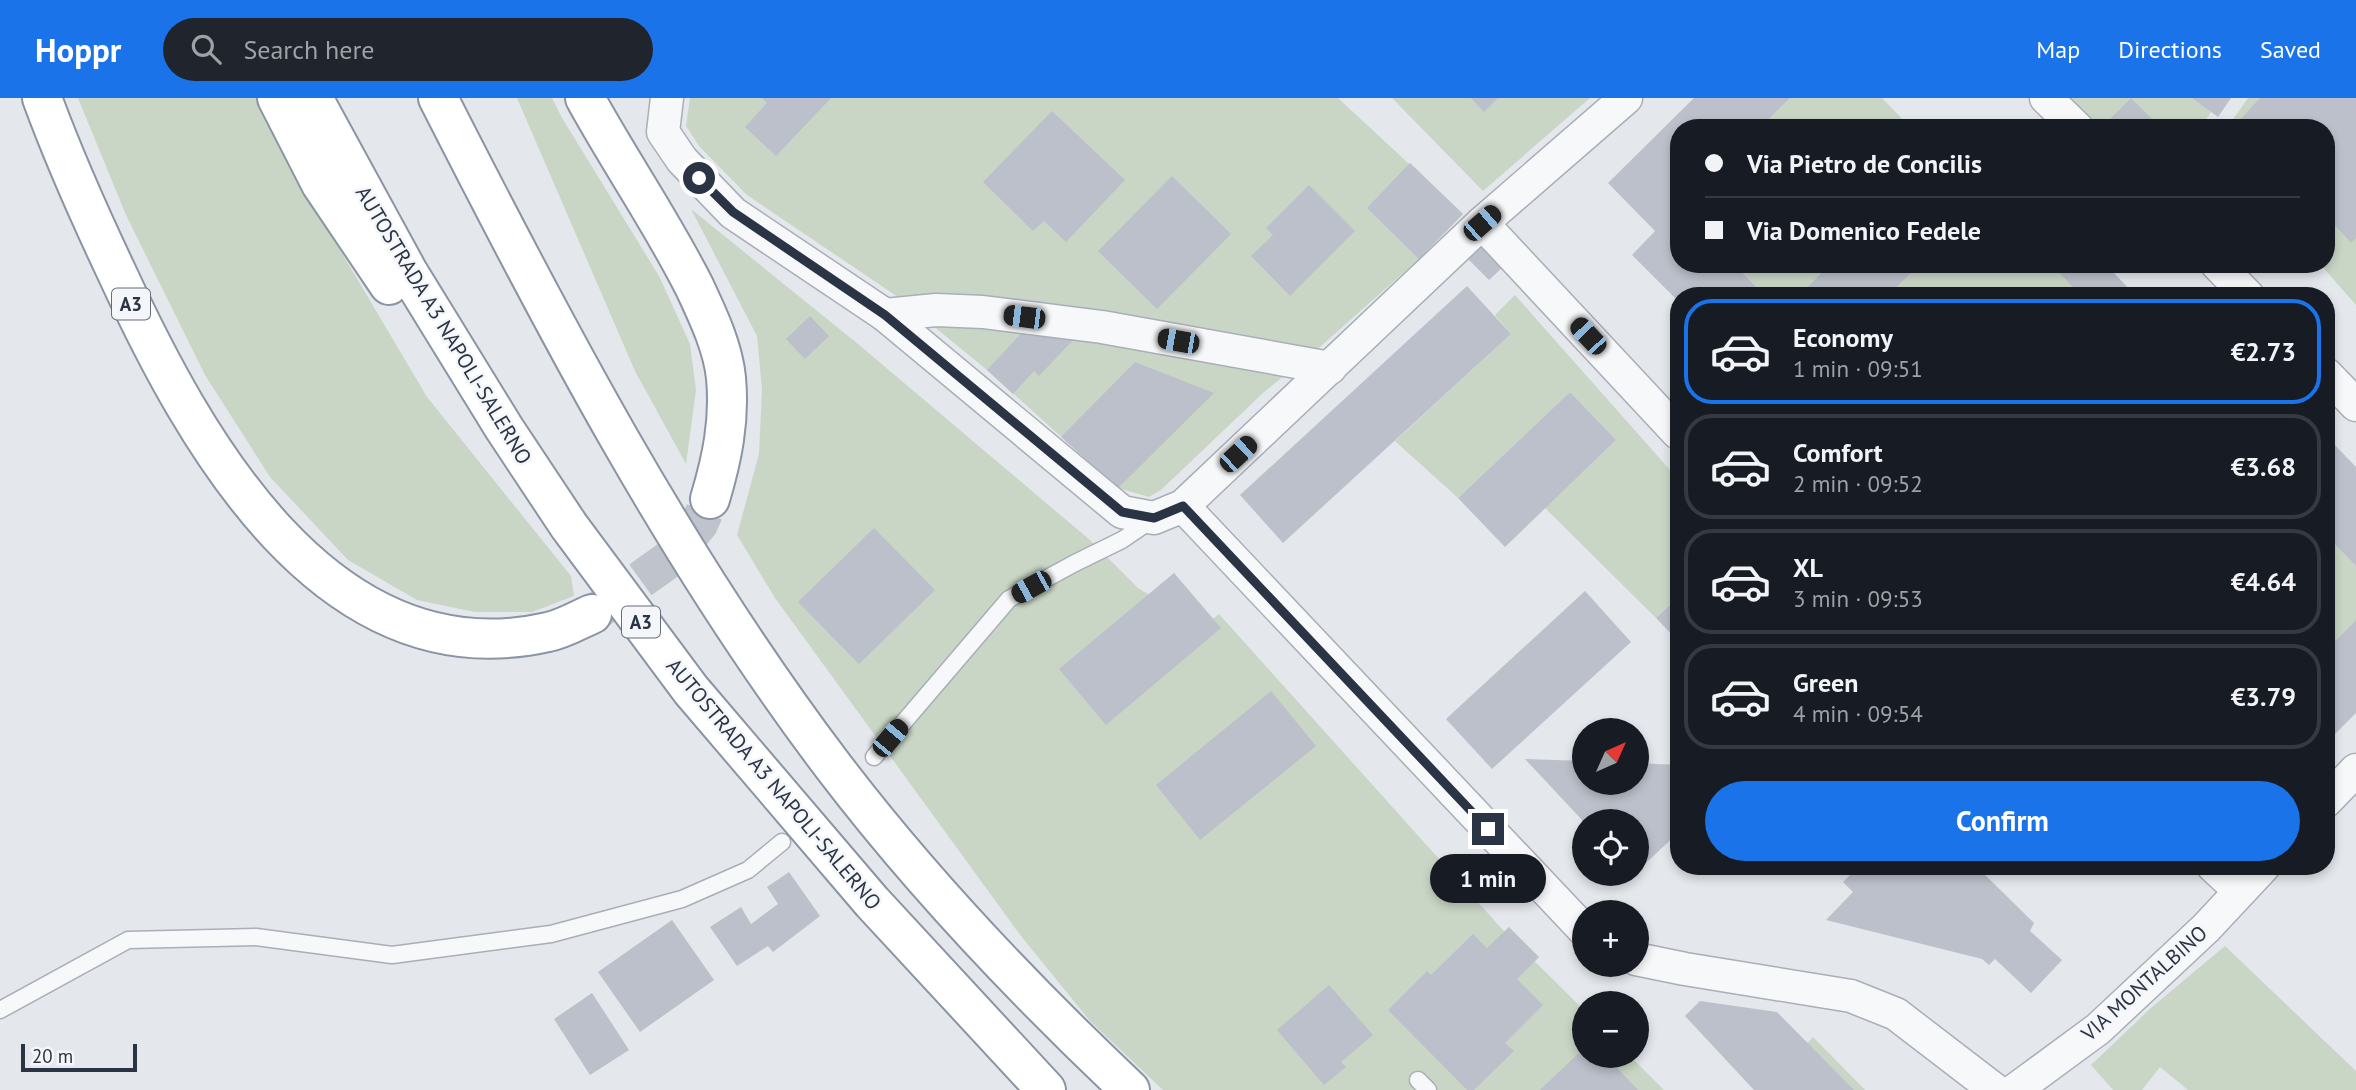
<!DOCTYPE html>
<html lang="en">
<head>
<meta charset="utf-8">
<style>
	body { margin:0; font-family:"PT Sans",sans-serif; background:#20242c; color:#f1f3f6; height:100vh; display:flex; flex-direction:column; font-size:26px; white-space:nowrap }
	* { box-sizing:border-box; margin:0 }
	p { font-size:23px; color:#9ea1a6 }
	.icon { flex:none; width:38px; height:38px; fill:none; stroke:currentColor; stroke-width:2; stroke-linecap:round; stroke-linejoin:round }
	.map { position:relative; flex:1; overflow:hidden }
	.side { position:absolute; left:1670px; top:189px; width:665px; height:588px; display:flex; flex-direction:column; background:#171b24; border-radius:28px; box-shadow:0 4px 10px #0003 }
	.side>* { flex:none }
	.hud { position:absolute; left:1670px; top:21px; width:665px; height:154px; border-radius:28px; box-shadow:0 4px 10px #0003; display:grid; align-content:center; height:154px; padding:0 35px; background:#171b24 }
	.needle { width:46px; rotate:45deg }
	.controls { position:absolute; left:1572px; top:620px; display:grid; gap:14px }
	.controls a { display:grid; place-items:center; width:77px; height:77px; border-radius:50%; background:#171b24; box-shadow:0 4px 10px #0003; font-size:35px }
	.scale { position:absolute; left:21px; bottom:18px; width:116px; box-sizing:border-box; padding-left:7px; border:4px solid #2b3445; border-top:0; font-size:19px; line-height:24px; white-space:nowrap; color:#2b3445; -webkit-text-stroke:5px #f4f6f9; paint-order:stroke }
	.end { position:absolute; width:32px; height:32px; margin:-16px; border:9px solid #2b3445; background:#fff; box-shadow:0 0 0 4px #fff }
	.from { border-radius:50% }
	.bubble { position:absolute; height:49px; border-radius:24px; background:#171b24; box-shadow:0 4px 10px #0003; font-size:23px; font-weight:600; line-height:49px; text-align:center }
	.car { position:absolute; width:21px; height:42px; margin:-21px -10px; border-radius:9px; box-shadow:0 0 5px 2px #0007; background:linear-gradient(#222 24%,#8ab4d8 0 40%,#222 0 76%,#8ab4d8 0 86%,#222 0) }
	.hud b { display:flex; align-items:center; gap:24px; height:66px; font-size:26px }
	.hud b+b { border-top:2px solid #363941 }
	.hud i { width:18px; height:18px; background:#f1f3f6 }
	ul { padding:12px 0 0; list-style:none }
	li { display:flex; align-items:center; gap:21px; height:105px; margin:0 14px 10px; padding:0 21px; border:4px solid #363941; border-radius:28px }
	li div { flex:1 }
	li b { display:block; font-size:26px }
	li em { font-style:normal; font-weight:600 }
	li.active { border-color:#1a73e8 }
	li>.icon { width:63px; height:63px; stroke-width:1.5 }
	.cta { display:flex; gap:14px; margin-top:auto; padding:14px 35px }
	.cta a { flex:1; height:80px; border-radius:42px; background:#1a73e8; color:#fff; font-size:28px; font-weight:600; line-height:80px; text-align:center }
	header { display:flex; align-items:center; gap:42px; box-sizing:border-box; height:98px; padding:0 35px; background:#1a73e8; color:#fff }
	header strong { font-size:33px }
	nav { display:flex; gap:38px; margin-inline-start:auto; font-size:24px }
	.search { width:490px; height:63px; background:#20242c; display:flex; align-items:center; gap:18px; box-sizing:border-box; padding:0 24px; border-radius:38px; color:#9ea1a6; font-size:26px }
	.map>svg:first-child { display:block }
	.green { fill:#c9d6c5 }
	.building { fill:#bbc0ca }
	.lines { fill:none; stroke-linecap:round; stroke-linejoin:round }
	.highway-tunnel { stroke:#bfc3cb; stroke-width:38; stroke-dasharray:38 19; stroke-linecap:butt }
	.lane-casing { stroke:#a9aeb7; stroke-width:19 }
	.street-casing { stroke:#a9aeb7; stroke-width:35 }
	.highway-casing { stroke:#8b94a3; stroke-width:42 }
	.lane { stroke:#f7f8fa; stroke-width:16 }
	.street { stroke:#f7f8fa; stroke-width:32 }
	.highway { stroke:#fff; stroke-width:38 }
	.route { stroke:#2b3445; stroke-width:9 }
	.labels { text-anchor:middle; dominant-baseline:central; stroke-width:5; stroke-linejoin:round; paint-order:stroke }
	.shield { fill:#f4f6f9; stroke:#676e7b; stroke-width:2 }
	.shield-label { font-size:19px; font-weight:bold; fill:#2b3445 }
	.street-label { font-size:21px; fill:#2b3445; stroke:#f4f6f9 }
</style>
</head>
<body>
<header>
<strong>Hoppr</strong>
<div class="search"><svg class="icon" aria-label="search" viewBox="0 0 24 24"><circle cx="10" cy="10" r="6"/><path d="M15 15l6 6"/></svg>Search here</div>
<nav><a>Map</a><a>Directions</a><a>Saved</a></nav>
</header>
<div class="map">
<svg width="2356" height="992" viewBox="0 0 2356 992">
	<rect width="100%" height="100%" fill="#e4e7ec"/>
	<g class="green">
		<polygon points="78,0 258,0 317,113 427,299 571,478 574,498 532,514 475,514 417,502 348,462 270,379 205,277 126,117"/>
		<polygon points="517,0 552,0 562,20 659,178 690,246 696,292 686,366 635,273"/>
		<polygon points="690,0 1338,0 1463,116 1419,161 1321,248 1264,294 1161,392 1149,399 1118,390 987,272 898,199 747,97 699,48 686,28"/>
		<polygon points="1392,0 1590,0 1483,93"/>
		<polygon points="1790,0 1882,0 1911,30 1760,30"/>
		<polygon points="2058,0 2221,0 2200,30 2089,30"/>
		<polygon points="2248,0 2356,0 2356,207 2320,166 2326,166 2326,30 2227,30"/>
		<polygon points="691,111 858,246 1090,442 1138,490 1202,530 1219,516 1502,831 1584,912 1584,957 1629,957 1664,992 1163,992 1090,923 1021,838 775,500 737,437 759,356 762,291 757,238"/>
		<polygon points="1734,166 1830,166 1799,198 1765,198"/>
		<polygon points="1920,166 2051,166 2081,198 1888,198"/>
		<polygon points="1515,197 1678,381 1678,498 1656,520 1545,410 1616,342 1570,294 1458,400 1395,343 1511,236 1495,217"/>
		<polygon points="2326,437 2356,468 2356,522 2326,552"/>
		<polygon points="2225,848 2356,973 2356,992 2188,992 2160,969 2142,992 2113,992 2091,967 2152,909"/>
		<polygon points="1813,939 1865,992 1761,992"/>
	</g>
	<g class="building">
		<polygon points="762,0 831,0 776,58 745,29 767,5"/>
		<polygon points="1471,0 1498,0 1484,14"/>
		<polygon points="1694,0 1790,0 1760,30 1678,30 1678,166 1734,166 1765,198 1678,198 1678,203 1632,157 1655,133 1608,85"/>
		<polygon points="2131,0 2161,30 2101,30"/>
		<polygon points="2192,0 2231,0 2218,19"/>
		<polygon points="2260,0 2356,0 2356,140 2351,145 2326,117 2326,30 2247,30 2240,22"/>
		<polygon points="1052,13 1125,82 1066,144 1044,123 1033,133 983,84"/>
		<polygon points="1410,65 1463,116 1419,161 1367,110"/>
		<polygon points="1172,78 1231,136 1157,211 1098,153"/>
		<polygon points="1309,87 1355,133 1290,198 1251,158 1273,137 1266,130"/>
		<polygon points="1484,141 1507,165 1489,182 1466,159"/>
		<polygon points="1830,166 1920,166 1888,198 1799,198"/>
		<polygon points="2051,166 2120,166 2113,174 2136,198 2081,198"/>
		<polygon points="1467,188 1511,236 1283,445 1240,397"/>
		<polygon points="810,218 829,238 805,261 786,241"/>
		<polygon points="1028,228 1076,239 1039,278 1034,273 1013,296 987,272"/>
		<polygon points="1135,264 1214,295 1118,390 1061,339"/>
		<polygon points="1570,294 1616,342 1505,449 1458,400"/>
		<polygon points="2330,342 2356,369 2356,468 2326,437 2326,346"/>
		<polygon points="874,430 935,492 859,566 798,504"/>
		<polygon points="1174,475 1221,530 1106,627 1059,571"/>
		<polygon points="1585,493 1631,544 1492,671 1446,621"/>
		<polygon points="1678,499 1678,543 1656,520"/>
		<polygon points="2356,522 2356,615 2326,645 2326,552"/>
		<polygon points="1271,593 1316,648 1200,742 1156,687"/>
		<polygon points="1525,661 1584,663 1584,684 1636,684 1636,665 1678,667 1678,735 1636,774 1636,723 1583,723"/>
		<polygon points="1859,768 1969,768 1972,771 1976,768 2034,825 2030,833 2062,862 2031,895 1995,861 1989,867 1982,861 1826,822 1853,794 1843,784"/>
		<polygon points="789,774 820,818 773,854 768,848 737,868 710,829 741,809 751,826 778,806 767,789"/>
		<polygon points="672,822 714,882 640,934 598,874"/>
		<polygon points="1509,829 1539,859 1517,881 1543,907 1505,945 1514,953 1474,992 1467,992 1388,912 1427,873 1431,877 1473,836 1487,850"/>
		<polygon points="1329,887 1373,937 1341,964 1346,969 1324,987 1277,932"/>
		<polygon points="592,895 629,952 590,977 554,921"/>
		<polygon points="1700,903 1777,914 1854,992 1754,992 1685,918"/>
		<polygon points="1584,950 1584,957 1605,957 1638,992 1540,992"/>
	</g>
	<g class="lines">
		<polyline class="highway-tunnel" points="594,515 671,460 699,426 710,401"/>
		<g class="lane-casing">
			<g id="lane">
				<polyline points="874,659 1009,501 1075,465 1122,442 1153,421"/>
				<polyline points="0,912 128,842 256,839 392,857 551,836 682,801 748,772 782,744"/>
				<polyline points="1418,982 1428,992"/>
			</g>
		</g>
		<g class="street-casing">
			<g id="street">
				<polyline points="667,0 663,34 682,62 733,115 885,217 1122,414 1154,420 1183,408 1482,125 1626,0"/>
				<polyline points="2046,0 2077,30"/>
				<polyline points="1482,125 1678,335"/>
				<polyline points="2217,166 2248,198"/>
				<polyline points="885,217 936,212 983,214 1102,229 1330,270"/>
				<polyline points="2326,276 2356,307"/>
				<polyline points="1183,408 1584,832"/>
				<polyline points="2326,703 2356,672"/>
				<polyline points="2213,768 2240,793"/>
				<polyline points="1636,861 1685,871 1851,898 1896,916 1995,992"/>
				<polyline points="2015,992 2098,931 2206,830 2264,768"/>
			</g>
		</g>
		<g class="highway-casing">
			<g id="highway">
				<path d="M42,0c22,60 48,118 75,175 77,167 210,409 431,359 15,-3 30,-12 44,-18"/>
				<polyline points="277,0 321,86 389,187"/>
				<polyline points="313,0 408,174 504,330 569,428 691,592 872,804 1046,992"/>
				<path d="M438,0c117,230 238,461 395,668 89,117 190,223 297,324"/>
				<path d="M585,0c35,64 77,124 110,190 13,28 28,59 31,90 4,43 -4,81 -16,121"/>
			</g>
		</g>
		<use href="#lane" class="lane"/>
		<use href="#street" class="street"/>
		<use href="#highway" class="highway"/>
	</g>
	<g class="lines">
		<polyline class="route" points="699,80 733,114 885,217 1122,414 1154,420 1183,408 1488,731"/>
	</g>
	<g class="labels">
		<g class="shield">
			<rect x="112" y="190.5" width="38" height="31" rx="5"/>
			<rect x="622" y="508.5" width="38" height="31" rx="5"/>
		</g>
		<g class="shield-label">
			<text x="131" y="206">A3</text>
			<text x="641" y="524">A3</text>
		</g>
		<g class="street-label">
			<text transform="translate(444 227) rotate(59)">AUTOSTRADA A3 NAPOLI-SALERNO</text>
			<text transform="translate(774 686) rotate(50)">AUTOSTRADA A3 NAPOLI-SALERNO</text>
			<text transform="translate(2144 885) rotate(-42)">VIA MONTALBINO</text>
		</g>
	</g>
</svg>
<div class="controls">
<a><svg class="needle" viewBox="-14 -14 28 28"><path d="M0-13l5 13h-10z" fill="#e53935"/><path d="M0 13l5-13h-10z" fill="#9ea1a6"/></svg></a>
<a><svg class="icon" aria-label="locate" viewBox="0 0 24 24"><circle cx="12" cy="12" r="6"/><path d="M12 2v4M12 18v4M2 12h4M18 12h4"/></svg></a>
<a>+</a>
<a>−</a>
</div>
<div class="scale">20 m</div>
<i class="end from" style="left:699px;top:80px"></i>
<i class="end" style="left:1488px;top:731px"></i>
<div class="bubble" style="left:1430px;top:756px;width:116px">1 min</div>
<i class="car" style="left:1482px;top:125px;rotate:49deg"></i>
<i class="car" style="left:1024px;top:219px;rotate:277deg"></i>
<i class="car" style="left:1588px;top:238px;rotate:317deg"></i>
<i class="car" style="left:1178px;top:243px;rotate:280deg"></i>
<i class="car" style="left:1238px;top:356px;rotate:47deg"></i>
<i class="car" style="left:1031px;top:489px;rotate:241deg"></i>
<i class="car" style="left:890px;top:640px;rotate:40deg"></i>
<div class="hud">
<b><i class="from"></i>Via Pietro de Concilis</b>
<b><i></i>Via Domenico Fedele</b>
</div>
<section class="side">
<ul>
<li class="active"><svg class="icon" aria-label="car" viewBox="0 0 24 24"><path d="M5 17H2v-5l4-1 3-4h7l3 4 3 1v5h-3M9 17h6M6 11h13"/><circle cx="7" cy="17" r="2"/><circle cx="17" cy="17" r="2"/></svg><div><b>Economy</b><p>1 min · 09:51</p></div><em>€2.73</em></li>
<li><svg class="icon" aria-label="car" viewBox="0 0 24 24"><path d="M5 17H2v-5l4-1 3-4h7l3 4 3 1v5h-3M9 17h6M6 11h13"/><circle cx="7" cy="17" r="2"/><circle cx="17" cy="17" r="2"/></svg><div><b>Comfort</b><p>2 min · 09:52</p></div><em>€3.68</em></li>
<li><svg class="icon" aria-label="car" viewBox="0 0 24 24"><path d="M5 17H2v-5l4-1 3-4h7l3 4 3 1v5h-3M9 17h6M6 11h13"/><circle cx="7" cy="17" r="2"/><circle cx="17" cy="17" r="2"/></svg><div><b>XL</b><p>3 min · 09:53</p></div><em>€4.64</em></li>
<li><svg class="icon" aria-label="car" viewBox="0 0 24 24"><path d="M5 17H2v-5l4-1 3-4h7l3 4 3 1v5h-3M9 17h6M6 11h13"/><circle cx="7" cy="17" r="2"/><circle cx="17" cy="17" r="2"/></svg><div><b>Green</b><p>4 min · 09:54</p></div><em>€3.79</em></li>
</ul>
<div class="cta"><a>Confirm</a></div>
</section>
</div>
</body>
</html>
